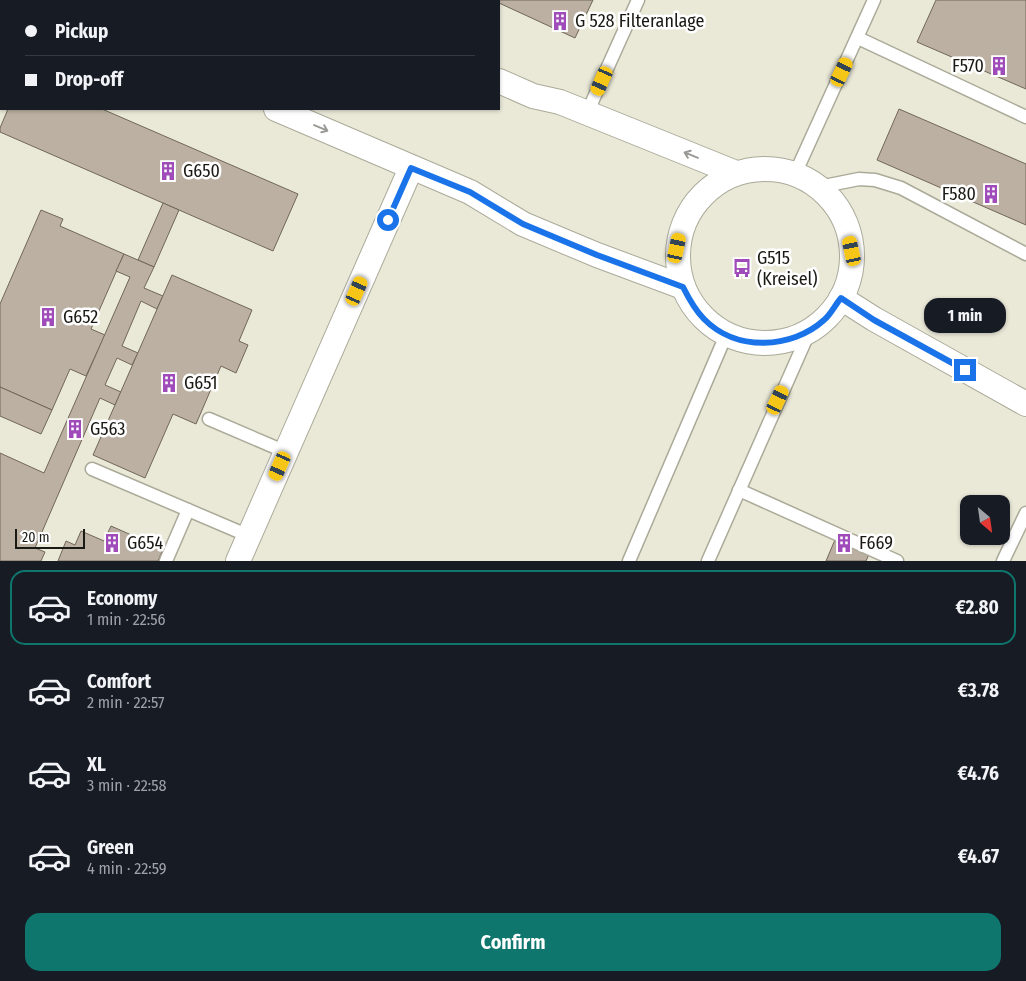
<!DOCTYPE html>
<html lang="en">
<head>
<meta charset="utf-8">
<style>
	body { margin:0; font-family:"Fira Sans Condensed",sans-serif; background:#242831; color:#f1f3f6; height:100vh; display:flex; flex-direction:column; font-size:19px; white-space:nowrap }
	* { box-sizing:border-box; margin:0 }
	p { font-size:16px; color:#9ea1a6 }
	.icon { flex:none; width:28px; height:28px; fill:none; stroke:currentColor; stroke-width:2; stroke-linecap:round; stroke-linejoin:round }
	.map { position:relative; height:561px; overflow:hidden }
	.side { display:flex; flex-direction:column; background:#171b24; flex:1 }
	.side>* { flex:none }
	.top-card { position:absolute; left:0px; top:0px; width:500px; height:110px; box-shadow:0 1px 4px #0004; display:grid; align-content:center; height:110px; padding:0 25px; background:#171b24 }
	.needle { width:32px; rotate:151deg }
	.tools { position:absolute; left:960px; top:495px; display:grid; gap:10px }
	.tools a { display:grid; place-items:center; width:50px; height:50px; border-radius:10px; background:#171b24; box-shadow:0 1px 4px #0004; font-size:25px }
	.scale { position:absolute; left:15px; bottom:12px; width:70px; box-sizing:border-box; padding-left:5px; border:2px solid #1a1913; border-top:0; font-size:14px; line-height:18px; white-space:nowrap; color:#1a1913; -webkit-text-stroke:4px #fff; paint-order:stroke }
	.end { position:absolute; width:22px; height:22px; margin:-11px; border:6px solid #1a73e8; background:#fff; box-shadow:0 0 0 2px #fff }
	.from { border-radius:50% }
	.bubble { position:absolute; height:35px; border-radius:15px; background:#171b24; box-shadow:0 1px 4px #0004; font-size:16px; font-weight:700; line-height:35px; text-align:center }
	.car { position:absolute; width:15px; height:30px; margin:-15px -8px; border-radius:6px; box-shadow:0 0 4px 1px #0007; background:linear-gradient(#f5c518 24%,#345 0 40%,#f5c518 0 76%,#345 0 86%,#f5c518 0) }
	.top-card b { display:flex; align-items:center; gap:18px; height:48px; font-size:19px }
	.top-card b+b { border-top:1px solid #363941 }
	.top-card i { width:12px; height:12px; background:#f1f3f6 }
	ul { padding:9px 0 0; list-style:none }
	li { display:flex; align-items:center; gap:15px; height:75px; margin:0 10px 8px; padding:0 15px; border:2px solid transparent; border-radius:15px }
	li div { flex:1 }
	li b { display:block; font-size:19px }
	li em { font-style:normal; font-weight:700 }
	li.on { border-color:#0f766e }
	li>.icon { width:45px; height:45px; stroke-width:1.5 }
	.primary-button { display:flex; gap:10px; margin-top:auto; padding:10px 25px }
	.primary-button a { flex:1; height:58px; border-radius:15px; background:#0f766e; color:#fff; font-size:20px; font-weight:700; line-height:58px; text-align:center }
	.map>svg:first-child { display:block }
	.building { fill:#bbb0a2; stroke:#706659 }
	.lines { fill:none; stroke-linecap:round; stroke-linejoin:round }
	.lane-casing { stroke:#abaa99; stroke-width:15 }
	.street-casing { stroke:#abaa99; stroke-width:26 }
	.lane { stroke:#fff; stroke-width:12 }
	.street { stroke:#fff; stroke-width:24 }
	.oneway { stroke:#989895 }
	.route { stroke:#1a73e8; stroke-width:6 }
	.labels { text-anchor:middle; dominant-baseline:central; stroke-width:5; stroke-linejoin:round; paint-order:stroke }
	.poi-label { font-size:18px; fill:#1a1913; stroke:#fff; text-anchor:start }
</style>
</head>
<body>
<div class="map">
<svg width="1026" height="561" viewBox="0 0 1026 561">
	<rect width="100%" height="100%" fill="#eae9d8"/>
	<g class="building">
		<polygon points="492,0 593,0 575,38 499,3 499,1"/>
		<polygon points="936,0 1026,0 1026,89 917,42"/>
		<polygon points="8,109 102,109 298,194 273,251 0,132 0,128"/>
		<polygon points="899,109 1026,164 1026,225 877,160"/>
		<polygon points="163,203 179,210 154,267 138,260"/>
		<polygon points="41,210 63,219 60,226 124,254 91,329 105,335 86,376 70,369 52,410 0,387 0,304"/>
		<polygon points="124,254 154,267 144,288 163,296 157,309 141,301 122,346 138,353 132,365 117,358 105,385 121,392 115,405 100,398 35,548 45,552 41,561 0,561 0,453 44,473 130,277 116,271"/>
		<polygon points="172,275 252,310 239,341 248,345 236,373 221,366 196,424 173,414 145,478 93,455"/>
		<polygon points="0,387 52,410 41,434 0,416"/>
		<polygon points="111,526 163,549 158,561 58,561 66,541 75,545 81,531 104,541"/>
		<polygon points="837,535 871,550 866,561 826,561"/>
	</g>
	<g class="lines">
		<g class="lane-casing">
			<g id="lane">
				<polyline points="424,1 424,0"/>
				<polyline points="858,38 1026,117"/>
				<polyline points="587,113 638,0"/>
				<polyline points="795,174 874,0"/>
				<polyline points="819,187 859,179 875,180 901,188 1026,254"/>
				<polyline points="209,419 286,452"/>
				<polyline points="92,469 249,536"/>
				<polyline points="739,490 897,561"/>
				<polyline points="166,561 188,510"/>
				<polyline points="629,561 726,335"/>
				<polyline points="708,561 810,330"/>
				<polyline points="1003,561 1026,513"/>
			</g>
		</g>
		<g class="street-casing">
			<g id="street">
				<polyline points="25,0 28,1"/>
				<polyline points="310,0 313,1"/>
				<polyline points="499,81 533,96 560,102 736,173"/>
				<polyline points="276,109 470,192 523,224 597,255 683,287"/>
				<circle cx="765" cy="256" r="87"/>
				<polyline points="841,298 874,319 1026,404"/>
				<polyline points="238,561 411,168"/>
			</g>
		</g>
		<use href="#lane" class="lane"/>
		<use href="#street" class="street"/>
	</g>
	<defs><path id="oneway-shaft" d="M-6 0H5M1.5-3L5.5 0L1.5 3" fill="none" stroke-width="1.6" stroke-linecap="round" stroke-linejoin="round" transform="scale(1.25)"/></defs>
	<g class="oneway">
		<use href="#oneway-shaft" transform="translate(321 128) rotate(23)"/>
		<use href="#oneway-shaft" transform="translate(691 155) rotate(-158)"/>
	</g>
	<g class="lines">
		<path class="route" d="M388,220l23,-52 59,24 53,32 74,31 86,32c6,12 12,23 21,32 32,33 88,30 120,1 7,-6 11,-15 17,-22l33,22 91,50"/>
	</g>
	<defs>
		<g id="building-bare" transform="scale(1.5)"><path d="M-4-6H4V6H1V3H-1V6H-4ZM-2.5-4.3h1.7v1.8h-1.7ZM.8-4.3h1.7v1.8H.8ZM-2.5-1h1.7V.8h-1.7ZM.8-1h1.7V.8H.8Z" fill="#9f4cba" stroke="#fff" stroke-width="2.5" paint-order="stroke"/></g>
		<g id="bus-bare" transform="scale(1.5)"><path d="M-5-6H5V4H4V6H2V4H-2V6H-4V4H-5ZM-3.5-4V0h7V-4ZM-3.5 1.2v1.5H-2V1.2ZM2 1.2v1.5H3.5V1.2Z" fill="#9f4cba" stroke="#fff" stroke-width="2.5" paint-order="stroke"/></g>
	</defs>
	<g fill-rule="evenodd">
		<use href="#building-bare" x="560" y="21"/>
		<use href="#building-bare" x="999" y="66"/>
		<use href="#building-bare" x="168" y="171"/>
		<use href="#building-bare" x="991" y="194"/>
		<use href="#bus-bare" x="742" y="268"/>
		<use href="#building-bare" x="48" y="317"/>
		<use href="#building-bare" x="169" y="383"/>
		<use href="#building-bare" x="75" y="429"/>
		<use href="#building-bare" x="112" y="543"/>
		<use href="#building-bare" x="844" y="543"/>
	</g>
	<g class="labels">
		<g class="poi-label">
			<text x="575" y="21">G 528 Filteranlage</text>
			<text x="984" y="66" text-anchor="end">F570</text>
			<text x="183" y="171">G650</text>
			<text x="976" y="194" text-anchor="end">F580</text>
			<text x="757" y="258">G515<tspan x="757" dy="21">(Kreisel)</tspan></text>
			<text x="63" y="317">G652</text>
			<text x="184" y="383">G651</text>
			<text x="90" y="429">G563</text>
			<text x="127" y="543">G654</text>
			<text x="859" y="543">F669</text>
		</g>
	</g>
</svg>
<div class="tools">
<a><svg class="needle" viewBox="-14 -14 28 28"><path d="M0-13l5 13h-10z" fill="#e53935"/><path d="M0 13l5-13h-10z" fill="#9ea1a6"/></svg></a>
</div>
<div class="scale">20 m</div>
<i class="end from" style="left:388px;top:220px"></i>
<i class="end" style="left:965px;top:370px"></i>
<div class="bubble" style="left:924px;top:298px;width:82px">1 min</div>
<i class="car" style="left:842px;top:72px;rotate:25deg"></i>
<i class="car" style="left:602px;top:81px;rotate:204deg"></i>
<i class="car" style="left:677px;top:248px;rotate:12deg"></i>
<i class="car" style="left:852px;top:251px;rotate:348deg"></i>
<i class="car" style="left:357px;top:291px;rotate:24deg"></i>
<i class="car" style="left:778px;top:400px;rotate:25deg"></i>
<i class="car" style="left:280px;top:466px;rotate:204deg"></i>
<div class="top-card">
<b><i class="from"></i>Pickup</b>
<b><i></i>Drop-off</b>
</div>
</div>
<section class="side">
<ul>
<li class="on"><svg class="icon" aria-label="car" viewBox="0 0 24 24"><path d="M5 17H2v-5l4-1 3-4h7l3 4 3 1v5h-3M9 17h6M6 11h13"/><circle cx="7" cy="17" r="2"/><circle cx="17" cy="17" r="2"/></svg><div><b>Economy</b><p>1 min · 22:56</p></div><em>€2.80</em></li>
<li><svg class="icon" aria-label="car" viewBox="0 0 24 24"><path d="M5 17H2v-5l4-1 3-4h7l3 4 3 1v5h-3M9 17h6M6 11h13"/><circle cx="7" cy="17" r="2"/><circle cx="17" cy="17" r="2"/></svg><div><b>Comfort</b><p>2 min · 22:57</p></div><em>€3.78</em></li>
<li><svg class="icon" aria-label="car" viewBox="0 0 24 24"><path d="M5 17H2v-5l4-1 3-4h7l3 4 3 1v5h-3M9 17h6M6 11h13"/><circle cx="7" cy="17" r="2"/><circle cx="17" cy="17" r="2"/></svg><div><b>XL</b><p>3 min · 22:58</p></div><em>€4.76</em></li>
<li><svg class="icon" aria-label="car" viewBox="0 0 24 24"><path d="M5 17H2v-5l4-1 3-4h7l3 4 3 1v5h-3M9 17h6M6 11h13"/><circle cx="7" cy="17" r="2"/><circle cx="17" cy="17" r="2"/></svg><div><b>Green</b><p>4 min · 22:59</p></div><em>€4.67</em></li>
</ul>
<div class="primary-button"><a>Confirm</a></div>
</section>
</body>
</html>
